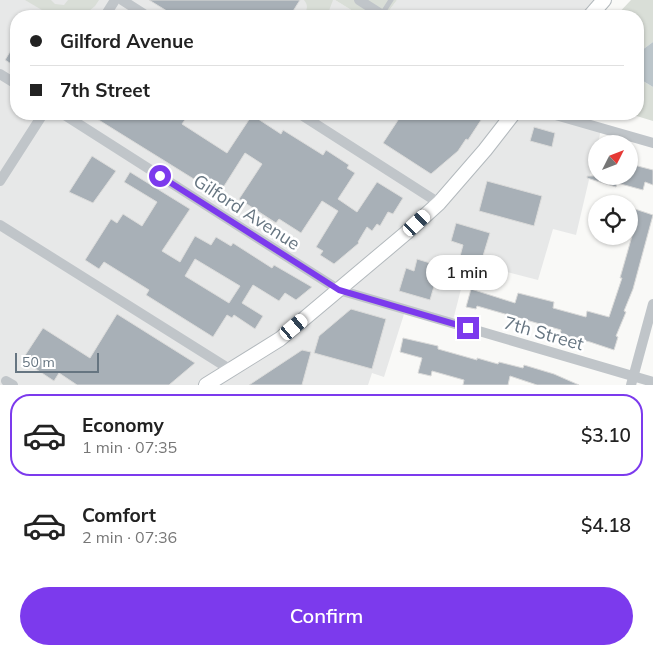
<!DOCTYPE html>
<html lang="en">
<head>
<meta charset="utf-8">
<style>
	body { margin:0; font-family:Mulish,sans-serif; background:#f2f2f2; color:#222; height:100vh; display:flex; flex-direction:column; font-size:19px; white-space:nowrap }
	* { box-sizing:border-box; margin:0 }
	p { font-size:16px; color:#767676 }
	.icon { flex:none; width:28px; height:28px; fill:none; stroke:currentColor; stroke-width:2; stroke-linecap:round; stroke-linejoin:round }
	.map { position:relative; height:385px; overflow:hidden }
	.side { display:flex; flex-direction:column; background:#fff; flex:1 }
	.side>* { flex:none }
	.banner { position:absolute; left:10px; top:10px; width:634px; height:110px; border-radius:20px; box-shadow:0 1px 4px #0004; display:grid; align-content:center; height:110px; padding:0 20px; background:#fff }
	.needle { width:32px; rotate:48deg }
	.fabs { position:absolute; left:588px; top:135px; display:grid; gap:10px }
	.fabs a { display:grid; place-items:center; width:50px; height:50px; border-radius:50%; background:#fff; box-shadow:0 1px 4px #0004; font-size:25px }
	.scale { position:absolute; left:15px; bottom:12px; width:84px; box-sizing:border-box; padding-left:5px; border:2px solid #667581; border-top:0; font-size:14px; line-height:18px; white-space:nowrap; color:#667581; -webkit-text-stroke:4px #fff; paint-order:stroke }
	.end { position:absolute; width:22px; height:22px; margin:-11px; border:6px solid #7c3aed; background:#fff; box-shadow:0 0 0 2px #fff }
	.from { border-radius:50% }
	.bubble { position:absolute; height:35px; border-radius:18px; background:#fff; box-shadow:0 1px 4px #0004; font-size:16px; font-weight:600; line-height:35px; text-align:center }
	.car { position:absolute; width:15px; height:30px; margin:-15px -8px; border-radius:6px; box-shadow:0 0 4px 1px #0007; background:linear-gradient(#fff 24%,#345 0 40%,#fff 0 76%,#345 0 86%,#fff 0) }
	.banner b { display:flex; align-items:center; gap:18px; height:48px; font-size:19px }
	.banner b+b { border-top:1px solid #e0e0e0 }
	.banner i { width:12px; height:12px; background:#222 }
	ul { padding:9px 0 0; list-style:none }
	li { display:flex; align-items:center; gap:15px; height:82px; margin:0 10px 8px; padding:0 10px; border:2px solid transparent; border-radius:20px }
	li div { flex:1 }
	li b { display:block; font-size:19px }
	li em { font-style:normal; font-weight:600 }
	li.selected { border-color:#7c3aed }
	li>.icon { width:45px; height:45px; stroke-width:1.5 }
	.primary-button { display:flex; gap:10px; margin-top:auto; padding:10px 20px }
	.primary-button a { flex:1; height:58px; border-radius:30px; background:#7c3aed; color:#fff; font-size:20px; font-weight:600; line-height:58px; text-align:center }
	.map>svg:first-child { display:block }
	.built { fill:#e7e8e8 }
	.green { fill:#d9ded7 }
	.water { fill:#bbc5ca }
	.building { fill:#a8b0b7; stroke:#dbdbda; fill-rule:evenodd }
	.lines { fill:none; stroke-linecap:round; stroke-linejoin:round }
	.secondary-casing { stroke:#b3b9bd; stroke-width:16 }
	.lane { stroke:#c0c5c9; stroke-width:5 }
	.street { stroke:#c0c5c9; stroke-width:10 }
	.secondary { stroke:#fff; stroke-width:14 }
	.route { stroke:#7c3aed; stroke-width:6 }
	.labels { text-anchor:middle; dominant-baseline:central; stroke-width:5; stroke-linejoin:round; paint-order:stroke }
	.street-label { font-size:18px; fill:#667581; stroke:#fff }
</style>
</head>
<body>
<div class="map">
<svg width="653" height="385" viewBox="0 0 653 385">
	<rect width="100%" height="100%" fill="#f9f9f7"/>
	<g class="built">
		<polygon points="0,0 335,0 361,16 16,16 16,114 508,114 440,196 276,335 199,385 0,385"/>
		<polygon points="397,0 599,0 585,16 385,16"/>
		<polygon points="513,114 546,114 601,129 598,144 596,144 596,150 576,235 553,229 538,280 468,262 452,324 405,311 384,377 372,373 368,385 206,385 222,376 406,233"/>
	</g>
	<g class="green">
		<polygon points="25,0 51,0 55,4 64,5 68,0 99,0 95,6 83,16 52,16"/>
		<path d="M304,0h29l-6,16h-24c4,-6 6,-10 1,-16z"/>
		<polygon points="335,0 397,0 385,16 361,16"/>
		<polygon points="631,0 653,0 653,42 638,53 638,16 616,16"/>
		<polygon points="638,78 653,87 653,121 630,114 638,114"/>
	</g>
	<polygon class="water" points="653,42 653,87 638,78 638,53"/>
	<g class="building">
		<polygon points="149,0 300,0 290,16 175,16"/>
		<polygon points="16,42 16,67 5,60"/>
		<polygon points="89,114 189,114 182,124 227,153 252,115 281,134 283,130 323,155 326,150 349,165 347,168 355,173 338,199 357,212 377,182 403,198 393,214 388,212 380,226 377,224 372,231 367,227 358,242 359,243 334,264 320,255 323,251 316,247 338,211 322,201 301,233 279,219 276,223 239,199 262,164 245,153 221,191 208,182 205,186"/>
		<polygon points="402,114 485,114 468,140 466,139 458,151 431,174 383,143"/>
		<polygon points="534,127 555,133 552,147 530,141"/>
		<polygon points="92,156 116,171 93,203 69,192"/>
		<polygon points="630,164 653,170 653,185 645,182 643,190 617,183 616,187 587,178 587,176 629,176"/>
		<path d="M130,172l60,37 -28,42 18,11 15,-26 16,9 5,-8 15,9 2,-3 39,25 2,-3 38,22 -16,13 -11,-7 -6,8 -26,-16 -11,18 21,13 -8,13 -21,-14 -2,3 -5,-3 -14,22 -67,-42 3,-5 -45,-28 -5,7 -14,-9 26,-41 6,4 6,-9 19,12 15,-24 -33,-20zM195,259l45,27 -11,17 -44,-27z"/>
		<polygon points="487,181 542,196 534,226 479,211"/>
		<polygon points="635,209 653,215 633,289 624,311 626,312 616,336 618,337 614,350 590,342 560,335 561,330 477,306 476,309 466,307 471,289 515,303 518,293 554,302 553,308 586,317 587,311 609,317 622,278 620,278 634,229 629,227"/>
		<polygon points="456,223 490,233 480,266 459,260 463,245 451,241"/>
		<polygon points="417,259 440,266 430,300 399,291 406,268 414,271"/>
		<polygon points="351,309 386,319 372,369 314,353 319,336"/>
		<polygon points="117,314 195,363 169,385 77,385 59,373 54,381 22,360 43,328 90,358"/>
		<polygon points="403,338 438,346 438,349 477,360 477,358 498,364 499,362 523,368 524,365 554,374 579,385 537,385 510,376 508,385 463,385 464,380 432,371 431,376 418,373 422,358 400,352"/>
		<polygon points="302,350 311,352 302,385 249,385"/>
	</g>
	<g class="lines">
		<g class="secondary-casing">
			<g id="secondary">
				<polyline points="590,16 604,0"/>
				<polyline points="206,385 280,339 406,233 439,203 485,150 513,114"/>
			</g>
		</g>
		<polyline class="lane" points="382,14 391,0"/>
		<g class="street">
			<polyline points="122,0 147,16"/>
			<polyline points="359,0 384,16"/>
			<polyline points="105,16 115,0"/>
			<polyline points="0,74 16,84"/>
			<polyline points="63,114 339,290 653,382"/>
			<polyline points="300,114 439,203"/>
			<polyline points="552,114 653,143"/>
			<polyline points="0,181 43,114"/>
			<polyline points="0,225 231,370"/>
			<polyline points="6,381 13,385"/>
			<polyline points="631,385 653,304"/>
		</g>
		<use href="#secondary" class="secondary"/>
	</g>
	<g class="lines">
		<polyline class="route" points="160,176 339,290 468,328"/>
	</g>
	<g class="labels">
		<g class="street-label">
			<text transform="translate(247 212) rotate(33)">Gilford Avenue</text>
			<text transform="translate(544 333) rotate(16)">7th Street</text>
		</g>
	</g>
</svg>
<div class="fabs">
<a><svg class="needle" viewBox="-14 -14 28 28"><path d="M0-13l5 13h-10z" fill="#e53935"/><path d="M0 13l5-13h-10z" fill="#767676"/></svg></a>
<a><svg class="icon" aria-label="locate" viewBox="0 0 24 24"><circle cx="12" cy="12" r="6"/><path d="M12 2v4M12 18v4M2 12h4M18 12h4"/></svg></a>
</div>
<div class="scale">50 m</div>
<i class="end from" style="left:160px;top:176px"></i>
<i class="end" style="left:468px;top:328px"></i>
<div class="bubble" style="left:426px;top:255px;width:82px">1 min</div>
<i class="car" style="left:417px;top:223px;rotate:47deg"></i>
<i class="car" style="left:294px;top:327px;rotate:50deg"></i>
<div class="banner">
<b><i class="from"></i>Gilford Avenue</b>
<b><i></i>7th Street</b>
</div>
</div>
<section class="side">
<ul>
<li class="selected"><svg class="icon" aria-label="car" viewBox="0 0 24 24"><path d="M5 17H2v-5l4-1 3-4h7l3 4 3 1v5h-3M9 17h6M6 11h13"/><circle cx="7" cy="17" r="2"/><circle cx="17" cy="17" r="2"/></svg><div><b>Economy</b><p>1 min · 07:35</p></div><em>$3.10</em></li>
<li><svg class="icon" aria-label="car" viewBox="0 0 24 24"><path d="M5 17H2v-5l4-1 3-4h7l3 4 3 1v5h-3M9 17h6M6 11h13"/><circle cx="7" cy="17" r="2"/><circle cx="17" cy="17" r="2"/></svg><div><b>Comfort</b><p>2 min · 07:36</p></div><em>$4.18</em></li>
</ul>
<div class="primary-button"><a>Confirm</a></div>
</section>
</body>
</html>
